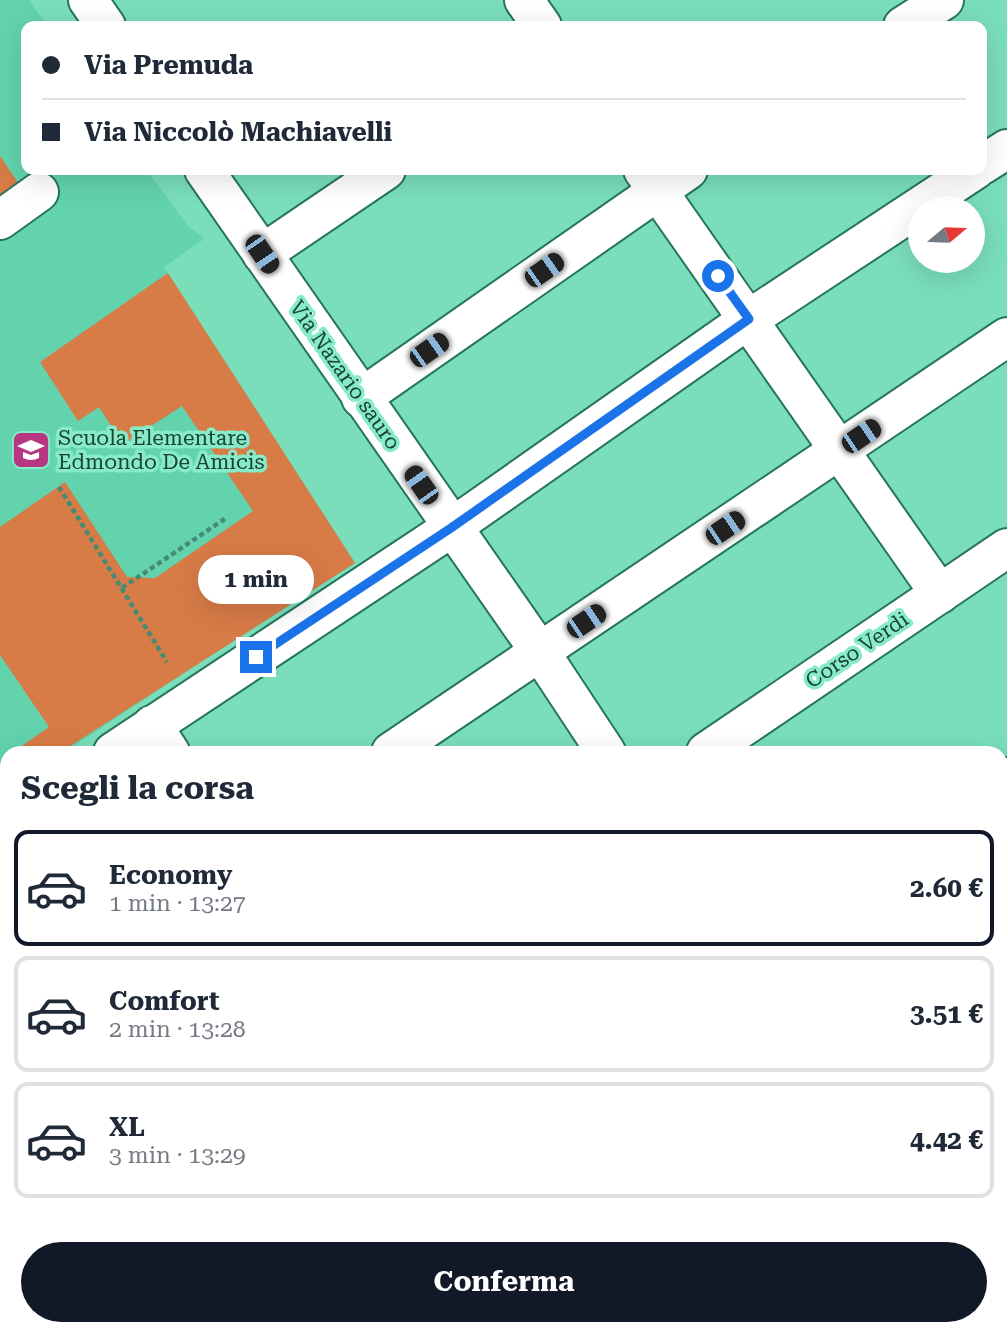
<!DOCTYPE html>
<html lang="it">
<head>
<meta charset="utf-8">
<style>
	body { margin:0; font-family:"Roboto Serif",serif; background:#f6f6f7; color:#1f2937; height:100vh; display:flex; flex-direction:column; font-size:26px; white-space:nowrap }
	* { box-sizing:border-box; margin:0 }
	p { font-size:23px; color:#747a83 }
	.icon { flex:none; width:38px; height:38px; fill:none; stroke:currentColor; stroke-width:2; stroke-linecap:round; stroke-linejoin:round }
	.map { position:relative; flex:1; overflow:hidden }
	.sheet { position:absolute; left:0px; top:746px; width:1008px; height:590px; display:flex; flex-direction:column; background:#fff; border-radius:21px 21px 0 0; box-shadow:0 7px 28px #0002 }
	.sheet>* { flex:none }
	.top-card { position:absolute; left:21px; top:21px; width:966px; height:154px; border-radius:14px; box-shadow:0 7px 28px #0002; display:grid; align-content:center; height:154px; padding:0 21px; background:#fff }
	.needle { width:46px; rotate:71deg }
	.controls { position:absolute; left:908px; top:196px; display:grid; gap:14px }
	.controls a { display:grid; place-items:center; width:77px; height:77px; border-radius:50%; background:#fff; box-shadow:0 7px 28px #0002; font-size:35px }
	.end { position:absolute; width:32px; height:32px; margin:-16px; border:9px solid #1a73e8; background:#fff; box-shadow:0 0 0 4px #fff }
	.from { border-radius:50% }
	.bubble { position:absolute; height:49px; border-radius:24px; background:#fff; box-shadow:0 7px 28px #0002; font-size:23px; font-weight:700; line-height:49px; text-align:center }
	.car { position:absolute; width:21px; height:42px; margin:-21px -10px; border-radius:9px; box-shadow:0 0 5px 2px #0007; background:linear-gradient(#222 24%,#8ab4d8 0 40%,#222 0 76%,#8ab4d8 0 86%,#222 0) }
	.top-card b { display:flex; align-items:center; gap:24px; height:66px; font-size:26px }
	.top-card b+b { border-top:2px solid #e0e1e3 }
	.top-card i { width:18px; height:18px; background:#1f2937 }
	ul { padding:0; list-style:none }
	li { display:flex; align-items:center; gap:21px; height:116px; margin:0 14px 10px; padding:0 7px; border:4px solid #e0e1e3; border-radius:14px }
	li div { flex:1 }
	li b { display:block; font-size:26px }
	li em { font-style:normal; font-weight:700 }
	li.current { border-color:#111827 }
	li>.icon { width:63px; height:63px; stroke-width:1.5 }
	h2 { padding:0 21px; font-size:32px; line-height:84px }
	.primary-button { display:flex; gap:14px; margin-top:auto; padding:14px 21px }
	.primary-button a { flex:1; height:80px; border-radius:42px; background:#111827; color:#fff; font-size:28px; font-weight:700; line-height:80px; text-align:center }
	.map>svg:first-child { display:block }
	.built { fill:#62d3ad }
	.green { fill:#d77b47 }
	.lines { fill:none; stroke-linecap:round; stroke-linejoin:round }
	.pedestrian-casing { stroke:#26755c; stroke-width:42 }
	.minor-casing { stroke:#26755c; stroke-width:42 }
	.tertiary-casing { stroke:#26755c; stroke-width:42 }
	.path { stroke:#468b73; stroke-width:4.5; stroke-dasharray:5 3.5; stroke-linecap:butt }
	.pedestrian { stroke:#fff; stroke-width:38 }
	.minor { stroke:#fff; stroke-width:38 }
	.tertiary { stroke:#fff; stroke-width:38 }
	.route { stroke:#1a73e8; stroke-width:9 }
	.labels { text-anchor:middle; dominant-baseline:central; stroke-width:7; stroke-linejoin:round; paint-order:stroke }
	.street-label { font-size:21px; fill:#184335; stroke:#87ebc7 }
	.poi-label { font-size:21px; fill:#184335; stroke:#87ebc7; text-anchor:start }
</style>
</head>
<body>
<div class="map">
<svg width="1007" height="1334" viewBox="0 0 1007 1334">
	<rect width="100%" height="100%" fill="#7adeba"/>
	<polygon class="built" points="0,0 29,0 47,26 26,26 26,170 147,170 187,225 204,239 164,267 355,563 198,664 65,752 7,752 7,792 0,796"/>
	<g class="green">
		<polygon points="0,156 23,190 0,207"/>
		<polygon points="168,273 355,563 61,752 13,752 49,727 0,655 0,527 65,482 127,577 155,578 253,511 182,406 123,444 99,407 78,421 40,362"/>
	</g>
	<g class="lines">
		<g class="pedestrian-casing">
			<polyline id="pedestrian" points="0,220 39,192"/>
		</g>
		<g class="minor-casing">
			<g id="minor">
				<polyline points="88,0 106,26"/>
				<polyline points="524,0 542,26"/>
				<polyline points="903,26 944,0"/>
				<polyline points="982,165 1007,149"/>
				<polyline points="204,170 540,652 606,752"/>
				<polyline points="643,170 940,594"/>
				<polyline points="262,254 386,170"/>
				<polyline points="361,398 688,170"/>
				<polyline points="152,725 170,752"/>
				<polyline points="113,752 451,528 749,319 975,170"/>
				<polyline points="391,752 1007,337"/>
				<polyline points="1001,782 1007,777"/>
				<polyline points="0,833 7,828"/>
				<polyline points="1001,851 1007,848"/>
				<polyline points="1001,915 1007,925"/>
				<polyline points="0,974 7,984"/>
				<polyline points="1001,990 1007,986"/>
				<polyline points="0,1019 7,1015"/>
				<polyline points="1001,1183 1007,1192"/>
				<polyline points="553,1328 558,1334"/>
				<polyline points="763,1328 768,1334"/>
				<polyline points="933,1328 937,1334"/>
				<polyline points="429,1334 439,1328"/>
			</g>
		</g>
		<g class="tertiary-casing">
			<g id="tertiary">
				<polyline points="706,752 1007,548"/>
				<polyline points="0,1223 7,1218"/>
			</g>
		</g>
		<g class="path">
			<polyline points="59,487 167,662"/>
			<polyline points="122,588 226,518"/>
		</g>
		<use href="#pedestrian" class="pedestrian"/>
		<use href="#minor" class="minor"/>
		<use href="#tertiary" class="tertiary"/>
	</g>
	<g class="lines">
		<polyline class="route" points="256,657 451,528 749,319 718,276"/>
	</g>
	<defs>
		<g id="school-square" transform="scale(2.0125)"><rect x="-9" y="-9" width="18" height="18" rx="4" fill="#b63681" stroke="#87ebc7"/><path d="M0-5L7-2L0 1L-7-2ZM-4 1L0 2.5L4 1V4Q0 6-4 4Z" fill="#fff"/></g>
	</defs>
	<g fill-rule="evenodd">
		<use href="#school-square" x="31" y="450"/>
	</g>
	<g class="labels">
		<g class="street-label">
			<text transform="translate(345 375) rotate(55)">Via Nazario sauro</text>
			<text transform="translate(857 650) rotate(-34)">Corso Verdi</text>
		</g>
		<g class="poi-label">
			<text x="58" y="438">Scuola Elementare<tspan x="58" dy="24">Edmondo De Amicis</tspan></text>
		</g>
	</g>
</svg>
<div class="controls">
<a><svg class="needle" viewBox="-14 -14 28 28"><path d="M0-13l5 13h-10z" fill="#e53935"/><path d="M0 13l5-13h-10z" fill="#747a83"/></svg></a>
</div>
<i class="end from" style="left:718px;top:276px"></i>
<i class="end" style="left:256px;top:657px"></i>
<div class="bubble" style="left:198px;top:555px;width:116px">1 min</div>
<i class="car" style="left:262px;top:254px;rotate:146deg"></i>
<i class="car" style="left:544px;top:270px;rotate:55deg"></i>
<i class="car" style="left:429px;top:350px;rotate:55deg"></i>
<i class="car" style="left:861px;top:436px;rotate:56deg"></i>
<i class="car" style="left:421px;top:485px;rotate:325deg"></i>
<i class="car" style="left:725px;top:528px;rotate:56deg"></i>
<i class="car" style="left:586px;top:621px;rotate:56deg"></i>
<div class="top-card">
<b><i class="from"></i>Via Premuda</b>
<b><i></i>Via Niccolò Machiavelli</b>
</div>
<section class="sheet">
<h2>Scegli la corsa</h2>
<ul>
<li class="current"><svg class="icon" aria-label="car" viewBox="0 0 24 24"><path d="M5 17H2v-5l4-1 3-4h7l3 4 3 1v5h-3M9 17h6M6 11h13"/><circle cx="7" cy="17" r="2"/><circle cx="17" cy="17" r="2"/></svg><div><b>Economy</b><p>1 min · 13:27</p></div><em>2.60 €</em></li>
<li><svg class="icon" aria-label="car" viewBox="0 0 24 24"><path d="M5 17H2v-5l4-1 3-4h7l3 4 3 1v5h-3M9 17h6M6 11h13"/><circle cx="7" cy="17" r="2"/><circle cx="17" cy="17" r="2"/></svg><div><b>Comfort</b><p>2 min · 13:28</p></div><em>3.51 €</em></li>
<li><svg class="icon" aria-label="car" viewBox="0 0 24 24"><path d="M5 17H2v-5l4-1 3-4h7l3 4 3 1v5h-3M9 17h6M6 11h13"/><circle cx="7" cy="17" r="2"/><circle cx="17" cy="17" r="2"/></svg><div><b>XL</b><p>3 min · 13:29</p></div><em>4.42 €</em></li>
</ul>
<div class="primary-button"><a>Conferma</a></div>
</section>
</div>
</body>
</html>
